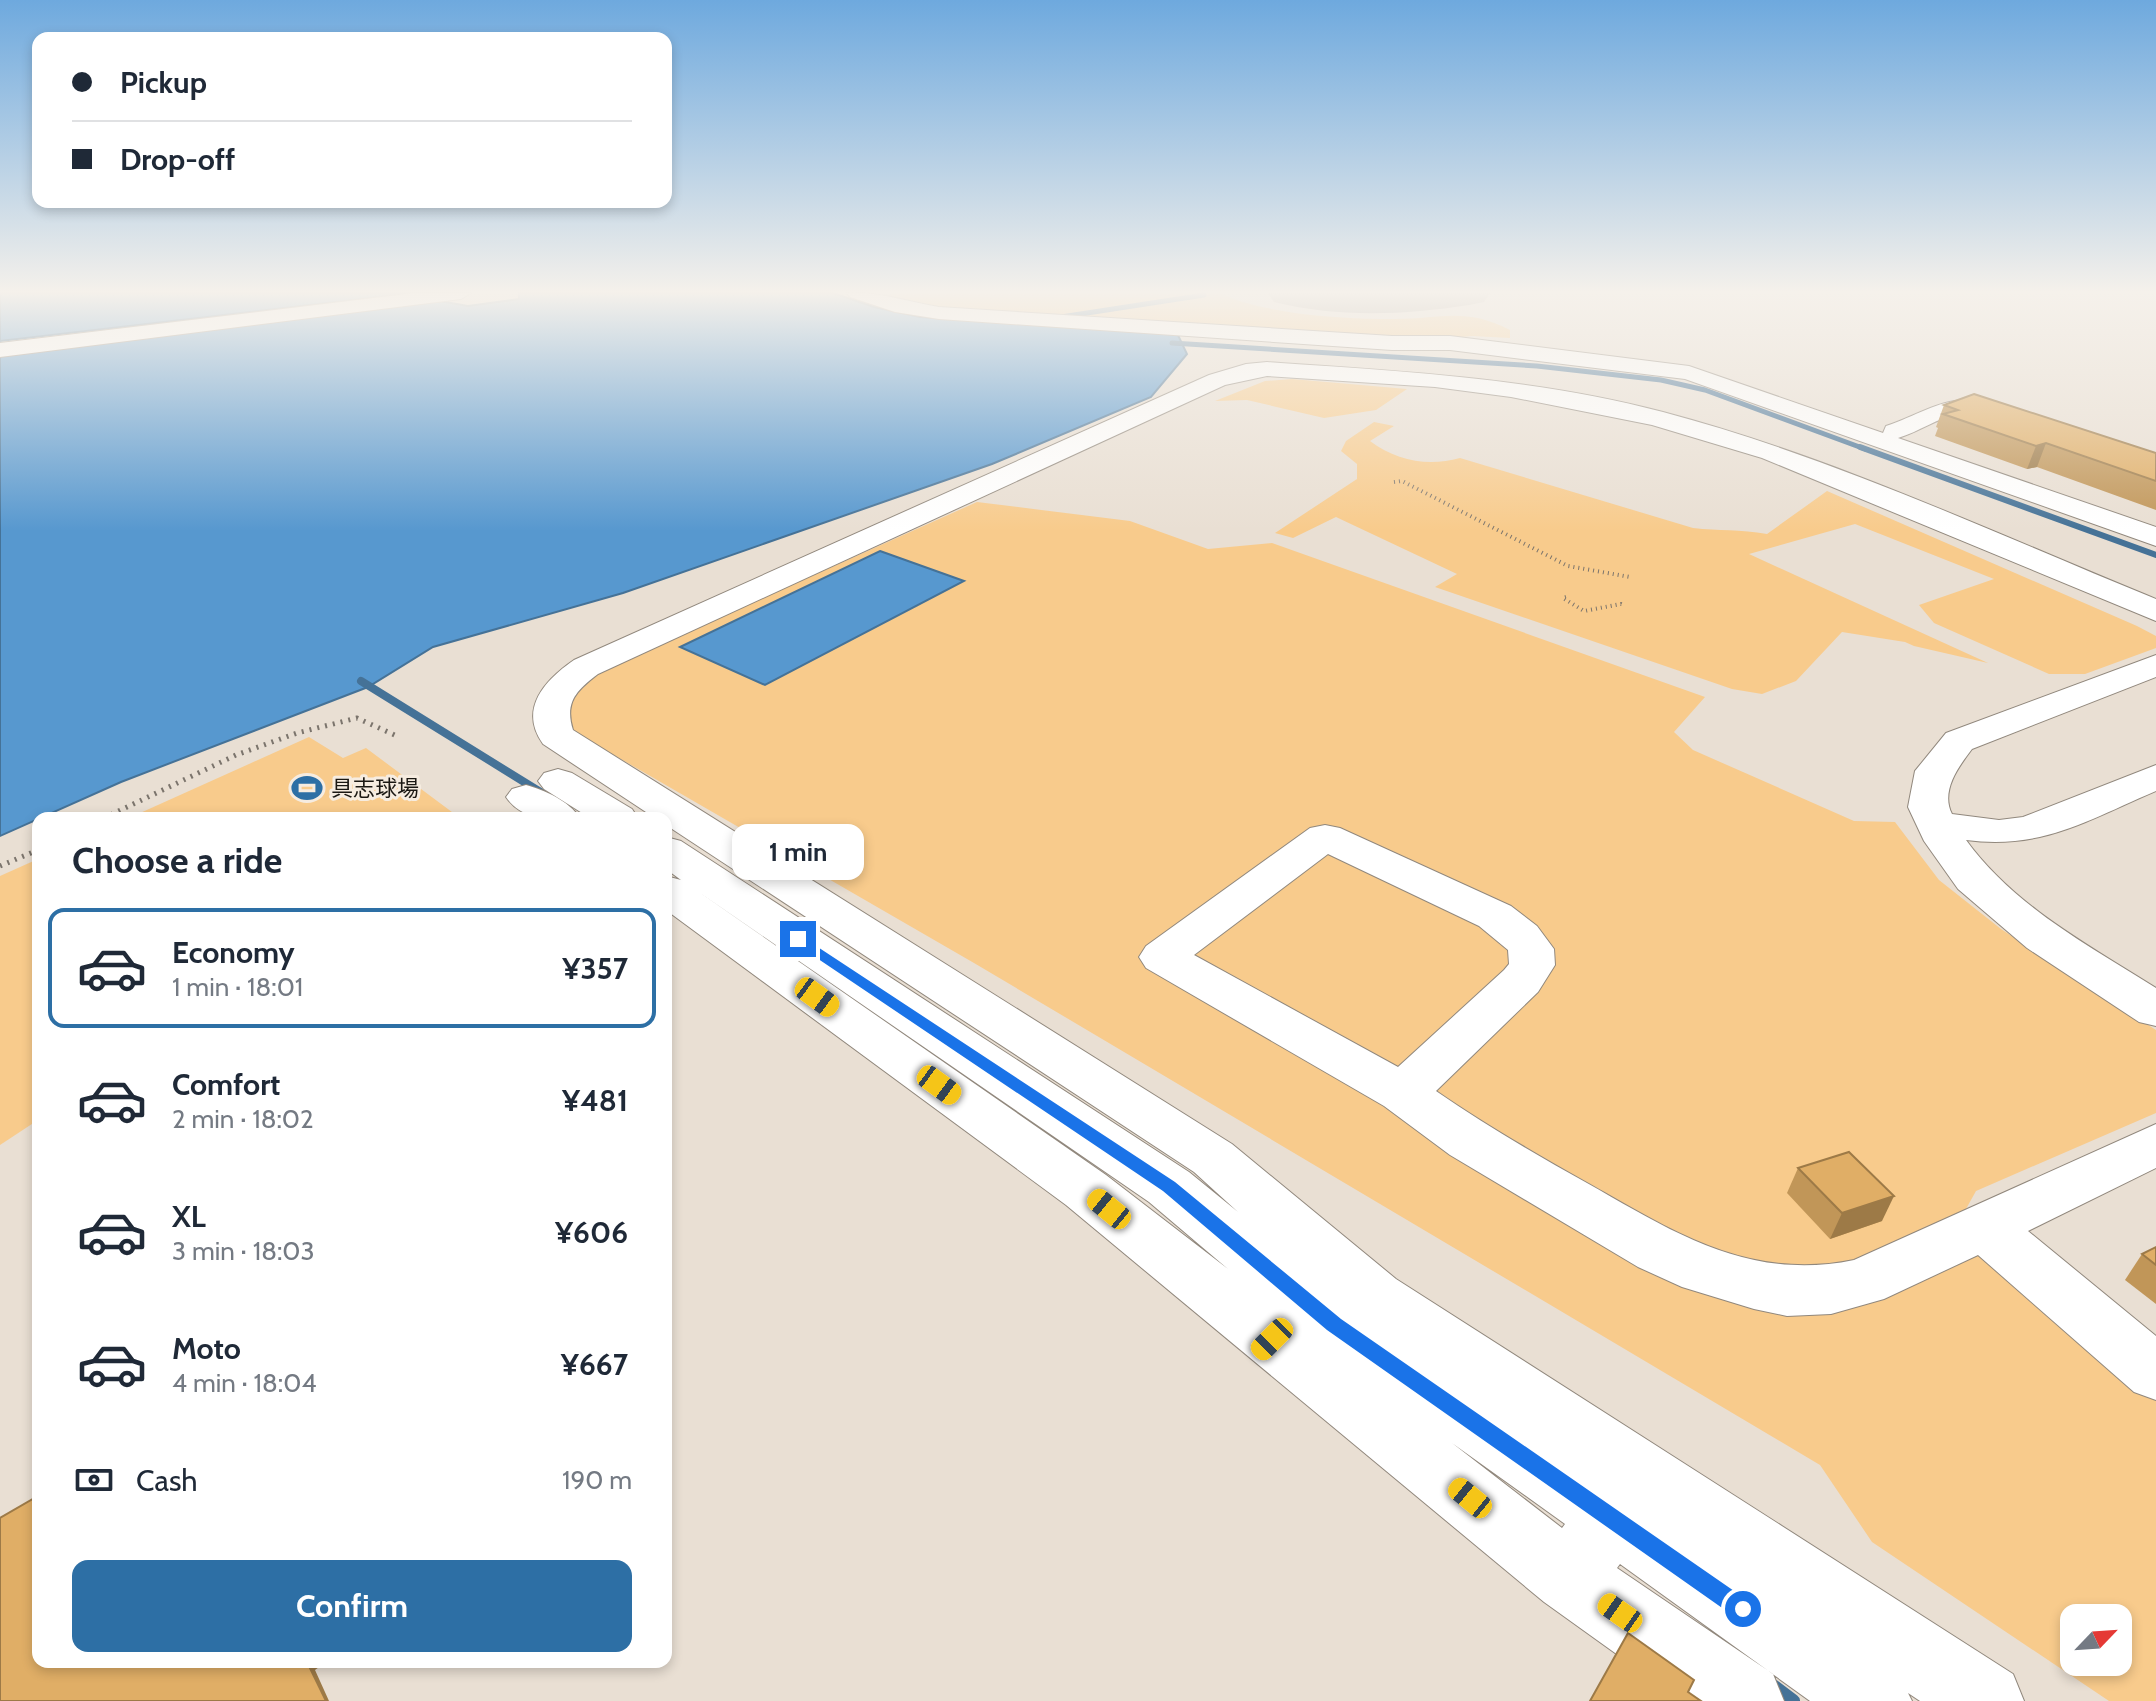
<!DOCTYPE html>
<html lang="en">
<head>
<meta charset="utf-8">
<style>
	body { margin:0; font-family:Cabin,"Noto Sans JP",sans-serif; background:#f6f6f7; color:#1f2937; height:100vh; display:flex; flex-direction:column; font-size:30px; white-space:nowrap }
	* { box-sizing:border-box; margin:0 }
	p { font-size:26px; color:#747a83 }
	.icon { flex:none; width:44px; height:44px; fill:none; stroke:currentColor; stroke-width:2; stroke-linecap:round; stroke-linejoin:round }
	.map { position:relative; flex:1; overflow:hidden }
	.sheet { position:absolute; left:32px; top:812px; width:640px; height:856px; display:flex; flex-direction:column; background:#fff; border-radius:16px; box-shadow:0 4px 12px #0003 }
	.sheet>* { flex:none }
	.hud { position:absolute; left:32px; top:32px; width:640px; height:176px; border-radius:16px; box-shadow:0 4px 12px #0003; display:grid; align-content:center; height:176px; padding:0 40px; background:#fff }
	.needle { width:52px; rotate:65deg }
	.controls { position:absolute; left:2060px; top:1604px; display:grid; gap:16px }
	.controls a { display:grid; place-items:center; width:72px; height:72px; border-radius:16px; background:#fff; box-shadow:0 4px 12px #0003; font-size:40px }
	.end { position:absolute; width:36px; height:36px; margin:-18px; border:10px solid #1a73e8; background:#fff; box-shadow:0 0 0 4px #fff }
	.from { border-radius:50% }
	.bubble { position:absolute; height:56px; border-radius:16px; background:#fff; box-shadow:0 4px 12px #0003; font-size:26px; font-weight:700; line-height:56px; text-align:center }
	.car { position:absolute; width:24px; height:48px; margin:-24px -12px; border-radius:10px; box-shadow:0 0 6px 2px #0007; background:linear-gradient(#f5c518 24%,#345 0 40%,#f5c518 0 76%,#345 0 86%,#f5c518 0) }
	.hud b { display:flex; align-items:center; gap:28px; height:76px; font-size:30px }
	.hud b+b { border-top:2px solid #e0e1e3 }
	.hud i { width:20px; height:20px; background:#1f2937 }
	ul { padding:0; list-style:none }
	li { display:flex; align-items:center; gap:24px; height:120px; margin:0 16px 12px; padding:0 24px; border:4px solid transparent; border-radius:16px }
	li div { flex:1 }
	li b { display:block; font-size:30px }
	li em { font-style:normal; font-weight:700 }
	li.active { border-color:#2d6fa5 }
	li>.icon { width:72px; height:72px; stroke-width:1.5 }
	h2 { padding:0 40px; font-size:36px; line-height:96px }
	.pay { display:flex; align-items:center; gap:20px; height:88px; padding:0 40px; font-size:30px }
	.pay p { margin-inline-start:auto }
	.button { display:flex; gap:16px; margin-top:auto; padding:16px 40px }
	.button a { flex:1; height:92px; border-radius:16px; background:#2d6fa5; color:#fff; font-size:32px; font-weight:700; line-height:92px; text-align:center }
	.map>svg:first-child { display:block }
	.green { fill:#f8cb8c; fill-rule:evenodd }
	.water { fill:#5798cf; stroke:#457297; stroke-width:2 }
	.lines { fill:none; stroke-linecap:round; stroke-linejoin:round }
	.stream-far3 { stroke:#457297; stroke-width:5 }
	.stream-far2 { stroke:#457297; stroke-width:6 }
	.stream-far1 { stroke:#457297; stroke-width:8 }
	.stream { stroke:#457297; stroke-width:14 }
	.taxiway { fill:#a29b92; fill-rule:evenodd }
	.minor-casing { stroke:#91887d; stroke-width:2 }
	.path-far1 { stroke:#7b746c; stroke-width:4; stroke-dasharray:1 4; stroke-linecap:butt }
	.path { stroke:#7b746c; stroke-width:5; stroke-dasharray:2 6; stroke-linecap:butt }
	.minor { fill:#fff; fill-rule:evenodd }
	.wall { fill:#c19658 }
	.shaded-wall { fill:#9d7a47 }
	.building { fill:#e0ae66; stroke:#9d7a47; stroke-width:2 }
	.route { fill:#1a73e8 }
	.labels { text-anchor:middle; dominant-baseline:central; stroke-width:6; stroke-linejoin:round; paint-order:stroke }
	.poi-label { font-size:22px; fill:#1b1813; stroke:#f6ece0; text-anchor:start }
</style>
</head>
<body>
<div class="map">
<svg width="2156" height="1701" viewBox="0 0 2156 1701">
	<rect width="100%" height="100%" fill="#e9dfd3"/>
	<g class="green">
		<path d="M893,293h326c48,22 123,26 176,26 48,0 69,-12 115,11v8l-38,-2 -51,5 -460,-29 -75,-14z"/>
		<polygon points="1292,379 1407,389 1376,410 1324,418 1247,400 1215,401 1265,381"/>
		<path d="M1374,422l20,4 -24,15c27,20 58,26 90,17l233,70c26,3 47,1 74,6l60,-43 310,135 19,10v12l-71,26h-36l-115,-51 -15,-18 75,-26 -139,-55 -106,30 239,109 -74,-17 -9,-4 -63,-10 -46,49 -34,13 -30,-5 -297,-102 22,-13 -121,-57 -43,21 -18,-5 82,-54v-15l-16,-13 5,-10z"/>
		<path d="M977,502l153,19 78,28 64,-6 433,154 -31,35 19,18 161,71 41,1 44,58 62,49 155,101v83l-180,78 -34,61 50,4 164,137v308h-47l-237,-159 -52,-77 -846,-502 -400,-231 -7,-17 6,-18 29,-27zM2074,1618h44v44h-44z"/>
		<polygon points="309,737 343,758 366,748 460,818 129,818"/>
		<polygon points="38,859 38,1120 0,1145 0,876"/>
	</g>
	<g class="water">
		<polygon points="0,293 413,293 0,341"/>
		<polygon points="519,293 833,293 874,307 920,317 1177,333 1187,354 1151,397 992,464 623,593 433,647 368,687 121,782 0,836 0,355 440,301 468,306 519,299"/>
		<polygon points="880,551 964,581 765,685 680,647"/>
	</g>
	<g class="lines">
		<g class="stream-far3">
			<polyline points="1061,317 1204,295"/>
			<polyline points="1172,343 1537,366 1661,380 1705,390 1865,449"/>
		</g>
		<polyline class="stream-far2" points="1860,447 2156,555"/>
		<polyline class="stream-far1" points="361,681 542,793"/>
		<polyline class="stream" points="1773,1686 1793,1701"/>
		<path class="taxiway" d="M1268,293h222l-6,9 -15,3c-66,10 -129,13 -195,-3z"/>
		<g class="minor-casing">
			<g id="minor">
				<polygon points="415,293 471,293 461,299 0,357 0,343"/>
				<path d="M847,293c31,-2 61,9 92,14l453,29h58l239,30 194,67 3,-7c37,-12 65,-36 105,-21 8,3 12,3 16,10l-3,5c-17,4 -29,-9 -44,-6 -22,3 -41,18 -62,24l258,89v19l-471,-167 -235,-29h-58l-453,-31 -44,-7 -45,-15z"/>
				<path d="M1267,362c133,9 267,16 396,50 170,45 331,121 493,187v22l-394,-163 -110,-33 -141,-28 -76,-10 -168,-11 -42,9 -627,289c-21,16 -34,28 -25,56l659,414 164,135 617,395 11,27h-104l-12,-8 4,8h-102l-190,-137 -3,4 156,106 11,27h-102l-138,-99 -478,-397 -400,-295v-34l15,4 -15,-11v-32l15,4 508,331 49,40 -44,-40 -528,-347v-7h-11l-112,-74c-25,-35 2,-64 31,-84l635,-285 37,-11zM693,888l456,314 79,67 -122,-94zM1452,1443l113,81 -3,4z"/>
				<path d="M2156,655v22l-184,72c-13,17 -32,42 -20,65l47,6 24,-3 133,-52v26c-68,29 -114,59 -190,49 48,66 122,105 190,148v38l-17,-4 -112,-74 -69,-59 -34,-48 -16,-34 7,-36 31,-38z"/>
				<polygon points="558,769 572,773 632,809 638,818 590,818 544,789 538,781 544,773"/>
				<path d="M526,785c19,5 43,16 54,33 -28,0 -56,5 -74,-21l6,-8z"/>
				<path d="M1325,825l15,3 171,78 26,20 17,23 1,16 -17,27 -102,99c49,34 99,63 151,92 86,49 163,99 267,77l302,-136v44l-128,63 128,105v64l-22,-8 -156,-137 -94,44 -53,15 -44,2 -33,-7 -72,-22 -44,-20 -188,-112 -66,-49 -238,-138 -7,-11 7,-11 164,-118zM1328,854l151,72 29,24 1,14 -5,6 -106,97 -204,-112z"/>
			</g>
		</g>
		<g class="path-far1">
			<polyline points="1394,482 1402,481 1568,566 1630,577"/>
			<polyline points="1566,597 1563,598 1584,611 1621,604 1625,606"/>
		</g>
		<g class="path">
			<polyline points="104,818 236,755 297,733 357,718 399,737"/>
			<polyline points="0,866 38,850"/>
		</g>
		<use href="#minor" class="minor"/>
	</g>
	<g class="wall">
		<polygon points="1944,405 2156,453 2156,510 2037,467 2027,469 1935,436 1938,428 1936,427"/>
		<polygon points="1798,1168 1882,1221 1830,1239 1787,1193"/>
		<polygon points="2156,1247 2156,1304 2125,1280 2142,1254"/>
	</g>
	<g class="shaded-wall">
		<polygon points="2046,443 2037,467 2027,469 2036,446"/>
		<polygon points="1894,1196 1882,1221 1830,1239 1842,1213"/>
		<polygon points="307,1662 326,1662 315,1670 329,1701 326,1701"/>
	</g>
	<g class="building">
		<polygon points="1974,394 2156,453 2156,481 2046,443 2036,446 1943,414 1958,410 1944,405"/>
		<polygon points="1849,1152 1894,1196 1842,1213 1798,1168"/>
		<polygon points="2156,1247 2156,1265 2142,1254"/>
		<polygon points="38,1496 38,1662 307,1662 326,1701 0,1701 0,1518"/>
		<polygon points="1628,1633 1694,1680 1688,1692 1701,1701 1590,1701"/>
	</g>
	<linearGradient id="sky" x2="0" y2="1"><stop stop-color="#6ea9de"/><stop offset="0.55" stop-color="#f5f1eb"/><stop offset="1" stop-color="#f5f1eb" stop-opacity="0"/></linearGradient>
	<rect width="2156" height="531" fill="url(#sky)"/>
	<polygon class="route" points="798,934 1175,1182 1341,1319 1750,1602 1754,1609 1750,1617 1743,1621 1735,1617 1327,1330 1163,1191 793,942 791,939"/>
	<defs>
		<g id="stadium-bare" transform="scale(2.4)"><path d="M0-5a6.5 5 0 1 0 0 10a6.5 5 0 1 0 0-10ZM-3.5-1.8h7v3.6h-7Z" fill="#2d6fa5" stroke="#f6ece0" stroke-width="2.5" paint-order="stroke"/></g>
	</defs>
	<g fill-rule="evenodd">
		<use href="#stadium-bare" x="307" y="788"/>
	</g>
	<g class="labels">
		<g class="poi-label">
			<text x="331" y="788">具志球場</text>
		</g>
	</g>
</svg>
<div class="controls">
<a><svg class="needle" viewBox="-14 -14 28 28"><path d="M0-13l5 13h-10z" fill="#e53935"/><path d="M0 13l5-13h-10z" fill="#747a83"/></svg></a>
</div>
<i class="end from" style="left:1743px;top:1609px"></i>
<i class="end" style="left:798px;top:939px"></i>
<div class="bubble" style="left:732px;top:824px;width:132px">1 min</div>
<i class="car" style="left:817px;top:997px;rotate:126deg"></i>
<i class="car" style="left:939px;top:1085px;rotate:126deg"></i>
<i class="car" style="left:1109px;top:1209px;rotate:309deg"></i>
<i class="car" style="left:1272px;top:1339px;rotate:225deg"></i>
<i class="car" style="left:1470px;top:1498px;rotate:309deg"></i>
<i class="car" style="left:1620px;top:1613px;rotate:305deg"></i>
<div class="hud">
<b><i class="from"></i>Pickup</b>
<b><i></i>Drop-off</b>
</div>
<section class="sheet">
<h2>Choose a ride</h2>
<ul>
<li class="active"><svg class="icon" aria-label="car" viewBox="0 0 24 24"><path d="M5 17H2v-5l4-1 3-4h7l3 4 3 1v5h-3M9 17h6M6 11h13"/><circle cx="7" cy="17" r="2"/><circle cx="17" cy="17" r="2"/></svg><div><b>Economy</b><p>1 min · 18:01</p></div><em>¥357</em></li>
<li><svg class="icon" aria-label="car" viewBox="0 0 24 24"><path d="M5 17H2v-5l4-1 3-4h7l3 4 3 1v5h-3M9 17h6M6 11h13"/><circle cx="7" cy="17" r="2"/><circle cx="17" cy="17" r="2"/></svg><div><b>Comfort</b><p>2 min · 18:02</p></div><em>¥481</em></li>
<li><svg class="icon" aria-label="car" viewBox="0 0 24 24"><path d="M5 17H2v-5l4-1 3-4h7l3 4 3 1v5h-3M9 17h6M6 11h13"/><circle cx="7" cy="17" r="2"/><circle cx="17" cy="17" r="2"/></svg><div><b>XL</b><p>3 min · 18:03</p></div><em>¥606</em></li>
<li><svg class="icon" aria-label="car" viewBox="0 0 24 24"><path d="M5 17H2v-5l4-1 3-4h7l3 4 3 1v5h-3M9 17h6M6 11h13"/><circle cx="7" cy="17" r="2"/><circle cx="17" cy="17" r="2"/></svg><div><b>Moto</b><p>4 min · 18:04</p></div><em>¥667</em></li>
</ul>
<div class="pay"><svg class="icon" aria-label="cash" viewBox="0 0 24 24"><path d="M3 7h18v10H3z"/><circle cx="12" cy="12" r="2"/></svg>Cash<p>190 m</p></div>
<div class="button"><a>Confirm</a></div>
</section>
</div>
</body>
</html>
